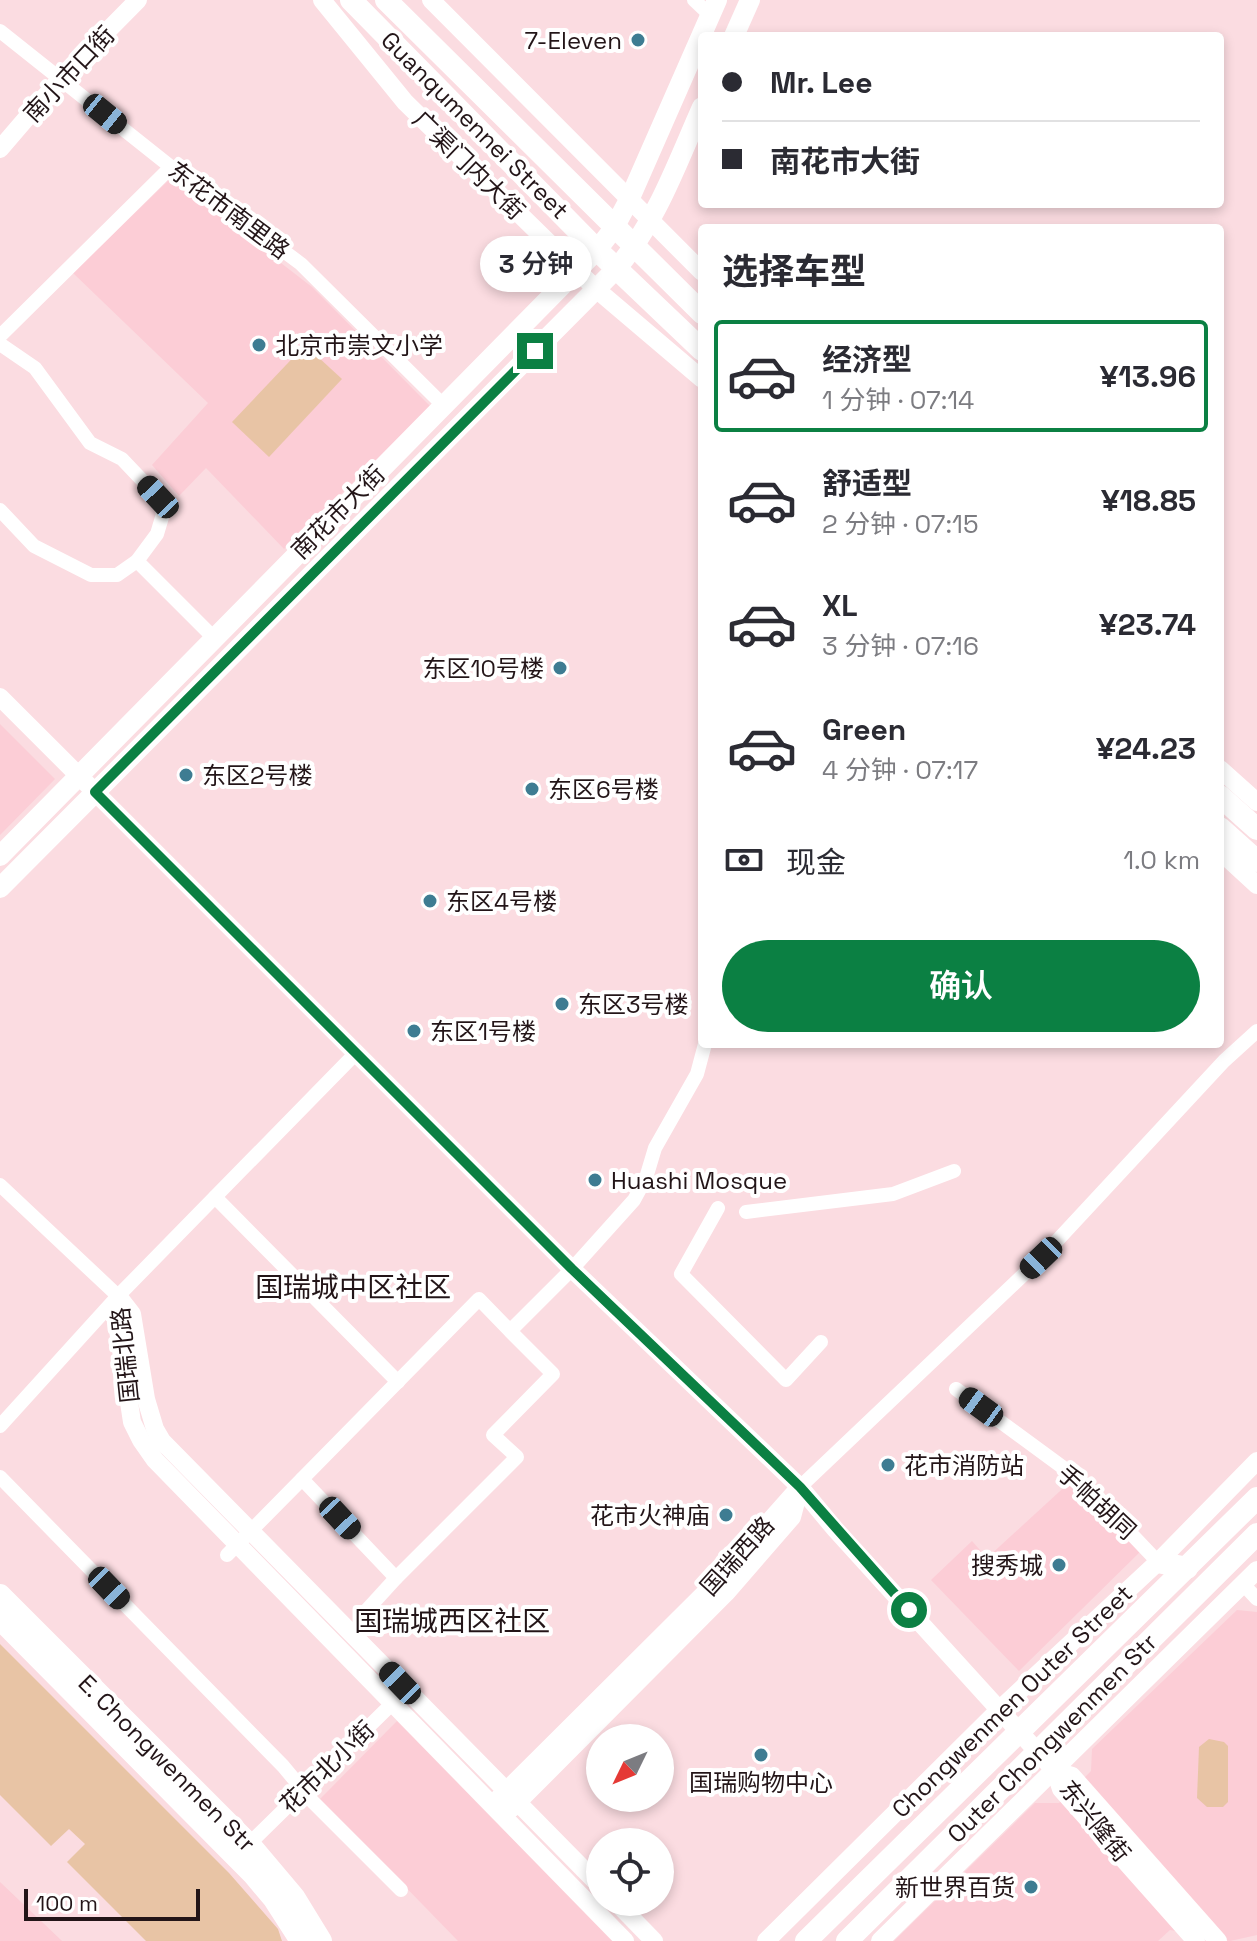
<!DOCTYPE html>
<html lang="zh">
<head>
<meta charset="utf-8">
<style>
	body { margin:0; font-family:"Space Grotesk","Noto Sans SC",sans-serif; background:#f7f7f7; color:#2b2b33; height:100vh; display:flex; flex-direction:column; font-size:30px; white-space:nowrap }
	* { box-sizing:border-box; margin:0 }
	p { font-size:26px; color:#7c7c81 }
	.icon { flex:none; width:44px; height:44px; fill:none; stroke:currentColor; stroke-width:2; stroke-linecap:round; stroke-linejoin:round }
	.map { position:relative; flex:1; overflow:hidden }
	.side { position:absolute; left:698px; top:224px; width:526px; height:824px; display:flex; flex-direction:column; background:#fff; border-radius:8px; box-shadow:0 4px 12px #0003 }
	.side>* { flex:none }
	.top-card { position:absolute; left:698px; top:32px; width:526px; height:176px; border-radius:8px; box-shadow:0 4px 12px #0003; display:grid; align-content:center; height:176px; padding:0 24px; background:#fff }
	.needle { width:52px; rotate:227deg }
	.tools { position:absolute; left:586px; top:1724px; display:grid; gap:16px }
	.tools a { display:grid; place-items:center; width:88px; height:88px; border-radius:50%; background:#fff; box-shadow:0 4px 12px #0003; font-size:40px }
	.scale { position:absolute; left:24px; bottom:20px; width:176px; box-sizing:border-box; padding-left:8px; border:4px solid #231518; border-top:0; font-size:22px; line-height:28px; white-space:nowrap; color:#231518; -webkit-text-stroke:6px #fff; paint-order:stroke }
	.end { position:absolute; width:36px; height:36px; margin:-18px; border:10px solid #0b8043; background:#fff; box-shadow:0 0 0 4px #fff }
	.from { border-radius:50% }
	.bubble { position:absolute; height:56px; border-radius:28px; background:#fff; box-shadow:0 4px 12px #0003; font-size:26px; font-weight:600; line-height:56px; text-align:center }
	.car { position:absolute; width:24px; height:48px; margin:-24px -12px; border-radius:10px; box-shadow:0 0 6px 2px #0007; background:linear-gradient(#222 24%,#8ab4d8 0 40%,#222 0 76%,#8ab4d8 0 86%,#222 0) }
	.top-card b { display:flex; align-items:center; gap:28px; height:76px; font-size:30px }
	.top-card b+b { border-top:2px solid #e1e1e2 }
	.top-card i { width:20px; height:20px; background:#2b2b33 }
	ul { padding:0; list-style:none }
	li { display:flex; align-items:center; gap:24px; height:112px; margin:0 16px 12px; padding:0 8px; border:4px solid transparent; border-radius:8px }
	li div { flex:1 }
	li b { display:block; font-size:30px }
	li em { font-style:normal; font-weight:600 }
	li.active { border-color:#0b8043 }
	li>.icon { width:72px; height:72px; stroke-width:1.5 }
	h2 { padding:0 24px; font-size:36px; line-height:96px }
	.pay { display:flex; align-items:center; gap:20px; height:88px; padding:0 24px; font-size:30px }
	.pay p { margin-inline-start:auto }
	.button { display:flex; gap:16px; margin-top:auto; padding:16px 24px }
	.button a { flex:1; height:92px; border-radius:48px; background:#0b8043; color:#fff; font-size:32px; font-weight:600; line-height:92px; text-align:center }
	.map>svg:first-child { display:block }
	.built { fill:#fccdd6 }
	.green { fill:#e8c4a5 }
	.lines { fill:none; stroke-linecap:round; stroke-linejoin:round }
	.minor { stroke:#fff; stroke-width:14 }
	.tertiary { stroke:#fff; stroke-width:18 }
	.secondary { stroke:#fff; stroke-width:20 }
	.primary { stroke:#fff; stroke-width:22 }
	.route { stroke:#0b8043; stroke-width:10 }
	.poi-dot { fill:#3e7c92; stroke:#fff; stroke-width:3 }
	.labels { text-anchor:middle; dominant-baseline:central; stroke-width:8; stroke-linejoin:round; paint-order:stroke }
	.poi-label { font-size:24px; fill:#231518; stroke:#fff; text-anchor:start }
	.street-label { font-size:24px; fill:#231518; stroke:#fff }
	.quarter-label { font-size:28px; fill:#231518; stroke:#fff }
</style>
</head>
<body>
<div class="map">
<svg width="1257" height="1941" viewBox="0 0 1257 1941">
	<rect width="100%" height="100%" fill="#fbdce1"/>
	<g class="built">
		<polygon points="171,178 312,287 431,407 284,549 206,468 179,496 152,465 208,403 73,273"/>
		<polygon points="0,724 55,779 0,835"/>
		<polygon points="1071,1481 1142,1550 1019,1671 931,1580 972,1541 987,1558"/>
		<polygon points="1237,1610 1257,1612 1257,1935 1230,1941 1170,1930 1158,1941 894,1941 1035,1803 1059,1803 1091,1771 1092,1749"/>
		<polygon points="397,1721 612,1941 458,1941 320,1799"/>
		<polygon points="0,1882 62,1941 0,1941"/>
	</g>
	<g class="green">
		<polygon points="305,345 342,379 269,457 232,422"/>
		<polygon points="0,1644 229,1873 278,1929 282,1941 146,1941 67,1862 85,1844 69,1829 51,1846 0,1795"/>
		<polygon points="1209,1739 1224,1742 1228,1746 1228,1802 1223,1807 1207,1807 1197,1798 1199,1747"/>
	</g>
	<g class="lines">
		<g class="minor">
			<polyline points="694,0 711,16"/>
			<polyline points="0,31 171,167 301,264 443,405"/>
			<polyline points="0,336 171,167"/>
			<polyline points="0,344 35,368 90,443 122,459 158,497 163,514 157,534 137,561 117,575 91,575 34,546 0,510"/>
			<polyline points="137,561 214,638"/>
			<polyline points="0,1185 118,1296"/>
			<polyline points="215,1197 398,1382"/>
			<polyline points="718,1208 681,1274 786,1380 821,1342"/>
			<polyline points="746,1212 893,1194 954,1171"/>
			<polyline points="510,1331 479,1299 302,1479 396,1578 517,1457 493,1435 553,1374 510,1331 572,1269 634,1200 646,1178 655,1148 697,1074 705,1044"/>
			<polyline points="956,1389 1080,1480 1158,1562"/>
			<polyline points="0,1426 118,1296 357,1052"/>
			<polyline points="0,1477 283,1766 313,1802 401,1890"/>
			<polyline points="800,1487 1041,1258 1224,1061 1257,1031"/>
			<polyline points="227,1555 302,1479"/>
			<polyline points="1243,1584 1257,1599"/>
			<polyline points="365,1612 396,1578"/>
			<polyline points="249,1844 405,1691"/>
		</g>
		<g class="tertiary">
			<polyline points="322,0 405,102 596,289 702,379"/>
			<polyline points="431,0 702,272"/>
			<polyline points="0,149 60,79 138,0"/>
			<polyline points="0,697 572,1269 800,1487 835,1529 1055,1771 1061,1789 1196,1941"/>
			<polyline points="1220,769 1257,802"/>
			<polyline points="1220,851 1257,885"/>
			<polyline points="118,1296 118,1330 132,1422 141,1440 155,1460 625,1941"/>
			<polyline points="118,1296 132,1314 146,1399 155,1429 162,1441 600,1886"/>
			<polyline points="1055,1771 1072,1776 1218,1941"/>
			<polyline points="499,1798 712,1586 798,1489"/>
			<polyline points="511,1809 726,1593 792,1517 800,1487"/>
			<polyline points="616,1902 654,1941"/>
			<polyline points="766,1941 1000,1709 1158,1562 1257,1461"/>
			<polyline points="880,1941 1257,1570"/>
		</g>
		<g class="secondary">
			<polyline points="734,36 750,0"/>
			<polyline points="0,856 597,250 614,228 630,198 717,0"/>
			<path d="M0,888l617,-620c40,-47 60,-105 85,-161"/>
		</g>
		<g class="primary">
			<polyline points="351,0 597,250 702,350"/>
			<polyline points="386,0 702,313"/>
			<polyline points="1220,796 1257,829"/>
			<polyline points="1220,828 1257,861"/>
			<polyline points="1158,1562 1187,1568"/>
			<polyline points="0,1595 251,1846 294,1897 321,1941"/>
			<polyline points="0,1619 253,1874 274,1899 301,1941"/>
			<polyline points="806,1941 1257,1498"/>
			<polyline points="847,1941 1257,1534"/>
		</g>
	</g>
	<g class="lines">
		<polyline class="route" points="535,351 95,792 572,1269 800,1487 909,1610"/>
	</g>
	<g class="poi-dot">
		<circle cx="638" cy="40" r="8"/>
		<circle cx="259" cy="345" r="8"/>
		<circle cx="560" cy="668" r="8"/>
		<circle cx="186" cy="775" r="8"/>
		<circle cx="532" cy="789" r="8"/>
		<circle cx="430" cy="901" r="8"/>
		<circle cx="562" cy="1004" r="8"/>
		<circle cx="414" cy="1031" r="8"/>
		<circle cx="595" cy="1180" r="8"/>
		<circle cx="888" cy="1465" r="8"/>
		<circle cx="726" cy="1515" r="8"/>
		<circle cx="1059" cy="1565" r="8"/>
		<circle cx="761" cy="1755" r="8"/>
		<circle cx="1031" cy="1887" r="8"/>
	</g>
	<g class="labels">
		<g class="poi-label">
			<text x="622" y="40" text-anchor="end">7-Eleven</text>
			<text x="275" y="345">北京市崇文小学</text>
			<text x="544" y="668" text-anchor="end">东区10号楼</text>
			<text x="202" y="775">东区2号楼</text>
			<text x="548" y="789">东区6号楼</text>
			<text x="446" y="901">东区4号楼</text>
			<text x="578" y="1004">东区3号楼</text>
			<text x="430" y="1031">东区1号楼</text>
			<text x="611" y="1180">Huashi Mosque</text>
			<text x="904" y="1465">花市消防站</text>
			<text x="710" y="1515" text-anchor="end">花市火神庙</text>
			<text x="1043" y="1565" text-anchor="end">搜秀城</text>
			<text x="761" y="1782" text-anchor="middle">国瑞购物中心</text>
			<text x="1015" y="1887" text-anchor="end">新世界百货</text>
		</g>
		<g class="street-label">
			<text transform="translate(69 74) rotate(-47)">南小市口街</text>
			<text transform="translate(475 125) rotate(45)">Guanqumennei Street</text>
			<text transform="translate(469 165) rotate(44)">广渠门内大街</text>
			<text transform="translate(229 210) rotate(37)">东花市南里路</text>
			<text transform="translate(338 512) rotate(-45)">南花市大街</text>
			<text transform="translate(125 1355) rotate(-96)">国瑞北路</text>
			<text transform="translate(1097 1502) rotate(43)">手帕胡同</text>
			<text transform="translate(737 1556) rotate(-48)">国瑞西路</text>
			<text transform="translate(1012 1701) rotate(-44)">Chongwenmen Outer Street</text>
			<text transform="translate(1052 1738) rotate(-45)">Outer Chongwenmen Str</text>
			<text transform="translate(167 1763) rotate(45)">E. Chongwenmen Str</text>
			<text transform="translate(327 1767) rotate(-44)">花市北小街</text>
			<text transform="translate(1095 1821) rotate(51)">东兴隆街</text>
		</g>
		<g class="quarter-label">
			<text x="353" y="1287">国瑞城中区社区</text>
			<text x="452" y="1621">国瑞城西区社区</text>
		</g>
	</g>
</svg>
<div class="tools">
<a><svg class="needle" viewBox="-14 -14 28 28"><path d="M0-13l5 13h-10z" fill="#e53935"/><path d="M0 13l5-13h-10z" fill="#7c7c81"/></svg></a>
<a><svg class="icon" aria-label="locate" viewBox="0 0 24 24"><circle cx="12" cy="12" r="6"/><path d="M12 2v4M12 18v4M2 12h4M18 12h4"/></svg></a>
</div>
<div class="scale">100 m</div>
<i class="end from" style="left:909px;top:1610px"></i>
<i class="end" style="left:535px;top:351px"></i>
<div class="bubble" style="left:480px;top:236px;width:112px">3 分钟</div>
<i class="car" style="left:105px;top:114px;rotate:129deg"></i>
<i class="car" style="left:158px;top:497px;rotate:317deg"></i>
<i class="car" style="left:1041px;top:1258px;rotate:226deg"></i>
<i class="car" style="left:981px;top:1407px;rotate:306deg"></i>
<i class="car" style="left:340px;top:1518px;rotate:137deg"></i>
<i class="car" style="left:109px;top:1588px;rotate:136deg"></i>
<i class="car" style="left:400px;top:1683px;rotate:316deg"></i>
<div class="top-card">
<b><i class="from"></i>Mr. Lee</b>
<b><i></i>南花市大街</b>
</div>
<section class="side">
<h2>选择车型</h2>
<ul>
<li class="active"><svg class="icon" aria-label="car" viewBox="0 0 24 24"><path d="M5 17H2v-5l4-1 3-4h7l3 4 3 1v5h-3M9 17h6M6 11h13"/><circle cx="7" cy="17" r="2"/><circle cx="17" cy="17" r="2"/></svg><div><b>经济型</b><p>1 分钟 · 07:14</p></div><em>¥13.96</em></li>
<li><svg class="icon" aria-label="car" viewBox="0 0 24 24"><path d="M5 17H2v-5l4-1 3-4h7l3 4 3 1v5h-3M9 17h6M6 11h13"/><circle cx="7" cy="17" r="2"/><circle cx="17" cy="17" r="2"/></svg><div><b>舒适型</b><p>2 分钟 · 07:15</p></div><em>¥18.85</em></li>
<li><svg class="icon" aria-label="car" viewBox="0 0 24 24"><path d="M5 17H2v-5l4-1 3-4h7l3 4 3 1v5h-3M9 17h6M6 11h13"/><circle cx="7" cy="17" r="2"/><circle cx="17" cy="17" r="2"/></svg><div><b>XL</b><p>3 分钟 · 07:16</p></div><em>¥23.74</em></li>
<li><svg class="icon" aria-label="car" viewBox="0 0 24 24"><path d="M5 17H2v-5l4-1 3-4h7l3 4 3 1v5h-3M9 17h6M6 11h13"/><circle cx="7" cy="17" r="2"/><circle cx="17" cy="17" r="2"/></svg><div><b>Green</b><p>4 分钟 · 07:17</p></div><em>¥24.23</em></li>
</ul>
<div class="pay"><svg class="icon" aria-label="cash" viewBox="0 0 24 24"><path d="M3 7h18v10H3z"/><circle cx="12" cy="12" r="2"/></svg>现金<p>1.0 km</p></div>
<div class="button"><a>确认</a></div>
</section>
</div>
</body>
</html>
